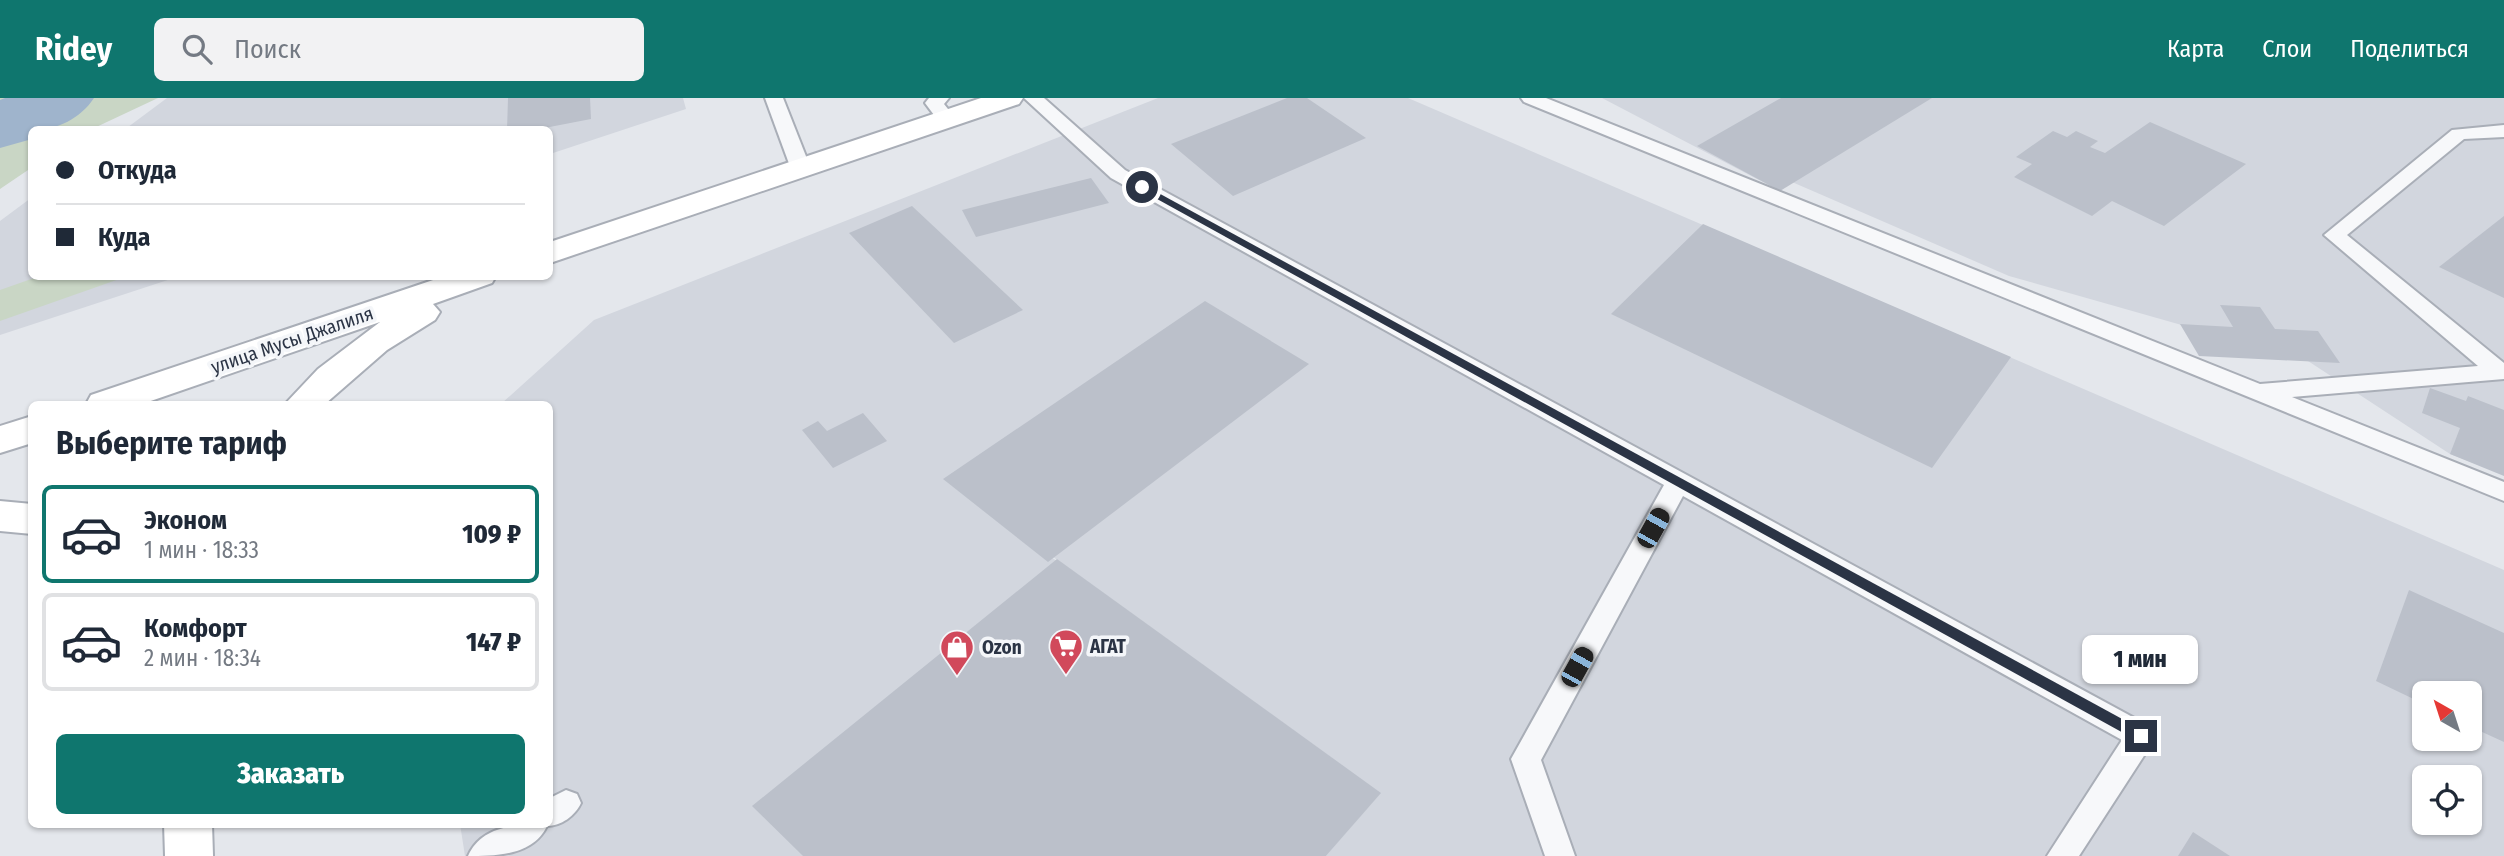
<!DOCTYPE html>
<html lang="ru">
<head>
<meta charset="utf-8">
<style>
	body { margin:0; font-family:"Fira Sans Condensed",sans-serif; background:#f2f2f3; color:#1f2937; height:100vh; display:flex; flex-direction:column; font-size:26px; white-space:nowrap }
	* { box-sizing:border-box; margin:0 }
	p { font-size:23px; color:#747a83 }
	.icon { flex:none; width:38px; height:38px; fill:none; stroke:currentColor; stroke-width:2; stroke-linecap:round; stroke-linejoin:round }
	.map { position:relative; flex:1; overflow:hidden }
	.panel { position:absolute; left:28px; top:303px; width:525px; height:427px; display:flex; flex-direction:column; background:#fff; border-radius:10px; box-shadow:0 2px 5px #0004 }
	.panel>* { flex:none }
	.guide { position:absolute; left:28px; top:28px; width:525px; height:154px; border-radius:10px; box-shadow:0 2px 5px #0004; display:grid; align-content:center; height:154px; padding:0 28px; background:#fff }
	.needle { width:46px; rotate:321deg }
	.buttons { position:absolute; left:2412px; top:583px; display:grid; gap:14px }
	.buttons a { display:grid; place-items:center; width:70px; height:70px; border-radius:10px; background:#fff; box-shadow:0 2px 5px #0004; font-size:35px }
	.end { position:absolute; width:32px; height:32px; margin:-16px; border:9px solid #2b3445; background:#fff; box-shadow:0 0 0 4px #fff }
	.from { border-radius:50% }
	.bubble { position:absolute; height:49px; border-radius:10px; background:#fff; box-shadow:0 2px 5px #0004; font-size:23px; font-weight:800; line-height:49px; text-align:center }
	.car { position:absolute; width:21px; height:42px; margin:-21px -10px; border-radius:9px; box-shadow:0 0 5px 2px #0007; background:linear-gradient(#222 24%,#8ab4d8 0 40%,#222 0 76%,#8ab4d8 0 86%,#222 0) }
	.guide b { display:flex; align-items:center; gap:24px; height:66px; font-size:26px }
	.guide b+b { border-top:2px solid #e0e1e3 }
	.guide i { width:18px; height:18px; background:#1f2937 }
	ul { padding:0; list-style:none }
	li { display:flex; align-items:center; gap:21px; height:98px; margin:0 14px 10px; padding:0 14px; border:4px solid #e0e1e3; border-radius:10px }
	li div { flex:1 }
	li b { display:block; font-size:26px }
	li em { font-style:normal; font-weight:800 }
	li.selected { border-color:#0f766e }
	li>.icon { width:63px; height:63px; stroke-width:1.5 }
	h2 { padding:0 28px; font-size:32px; line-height:84px }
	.cta { display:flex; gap:14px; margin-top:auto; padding:14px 28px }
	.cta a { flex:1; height:80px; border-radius:10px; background:#0f766e; color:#fff; font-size:28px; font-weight:800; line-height:80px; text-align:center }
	header { display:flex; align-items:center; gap:42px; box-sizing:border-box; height:98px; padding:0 35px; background:#0f766e; color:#fff }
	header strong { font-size:33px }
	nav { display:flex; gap:38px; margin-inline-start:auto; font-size:24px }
	.search { width:490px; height:63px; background:#f2f2f3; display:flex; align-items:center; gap:18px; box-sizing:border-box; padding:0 24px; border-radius:10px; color:#747a83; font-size:26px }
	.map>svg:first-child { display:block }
	.built { fill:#d2d6de; fill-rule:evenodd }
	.green { fill:#c9d6c5 }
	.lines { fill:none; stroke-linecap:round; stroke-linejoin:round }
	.river { fill:#9fb4cc; fill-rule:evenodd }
	.building { fill:#bbc0ca }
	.lane-casing { stroke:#a9aeb7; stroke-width:4 }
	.secondary-casing { stroke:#a9aeb7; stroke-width:4 }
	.lane { fill:#f7f8fa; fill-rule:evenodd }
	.secondary { fill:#fff; fill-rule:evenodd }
	.route { fill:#2b3445 }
	.labels { text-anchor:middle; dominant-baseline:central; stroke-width:7; stroke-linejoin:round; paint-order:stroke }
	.street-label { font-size:19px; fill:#2b3445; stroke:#f4f6f9 }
	.poi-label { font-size:19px; font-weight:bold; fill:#2b3445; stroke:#f4f6f9; text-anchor:start }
</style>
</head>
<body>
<header>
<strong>Ridey</strong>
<div class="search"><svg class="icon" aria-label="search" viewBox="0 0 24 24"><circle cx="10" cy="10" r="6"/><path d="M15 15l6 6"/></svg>Поиск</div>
<nav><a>Карта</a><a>Слои</a><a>Поделиться</a></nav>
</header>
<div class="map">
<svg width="2504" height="758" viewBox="0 0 2504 758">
	<rect width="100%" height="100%" fill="#e4e7ec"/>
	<g class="built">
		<polygon points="167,0 683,0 686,11 550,56 550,32 124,32"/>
		<path d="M1158,0h250l1096,472v286h-1178l55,-64 -57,64h-859l-5,-32h90v-420h-49l93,-84zM958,392l98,69 276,199h-1zM2424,595h45v45h-45zM2424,679h45v45h-45z"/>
		<polygon points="1602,0 2504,0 2504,377 2450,356 2308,263 2009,178 1792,84 1780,93"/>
		<polygon points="31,100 32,178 177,179 0,237 0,123"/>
	</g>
	<g class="green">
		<polygon points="0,0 158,0 92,31 32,32 31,70 0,91"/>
		<polygon points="37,179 37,178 125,179 0,223 0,192"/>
	</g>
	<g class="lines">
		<path class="river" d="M5,0h89c-14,21 -37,32 -62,32v9l-32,9v-48z"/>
	</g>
	<g class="building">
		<polygon points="508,0 590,0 591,21 534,32 507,32"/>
		<polygon points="1287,0 1307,0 1366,40 1233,98 1171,46"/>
		<polygon points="1781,0 1932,0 1780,93 1697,48"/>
		<polygon points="2150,24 2246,66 2164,128 2112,103 2092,118 2014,79 2032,66 2016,59 2053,33 2067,39 2076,33 2098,43 2090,49 2105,55"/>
		<polygon points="1091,80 1109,105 976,139 962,112"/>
		<polygon points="912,108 1023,212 954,245 849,135"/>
		<polygon points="2504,118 2504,200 2439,169"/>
		<polygon points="1703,126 2011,259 1932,370 1611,216"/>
		<polygon points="1205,203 1309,266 1048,464 943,381"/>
		<polygon points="2220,207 2260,209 2275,231 2318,233 2340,265 2199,258 2180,226 2233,229"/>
		<polygon points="2430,290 2466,303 2468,298 2504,312 2504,378 2450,356 2460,330 2422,315"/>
		<polygon points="863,315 887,343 833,370 802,332 818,323 827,333"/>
		<polygon points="1057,461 1381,695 1326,758 803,758 752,708"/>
		<polygon points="2409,492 2504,535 2504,644 2469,628 2469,595 2424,595 2424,606 2376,583"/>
		<polygon points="2193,734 2230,758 2178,758"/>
	</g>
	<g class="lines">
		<g class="lane-casing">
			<g id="lane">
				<polygon points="765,0 783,0 811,71 808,75 801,77 791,71"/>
				<polygon points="929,0 949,0 944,6 956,21 954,25 940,25 925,5"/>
				<polygon points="1024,0 1044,0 1125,72 2151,629 2155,638 2151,647 2079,758 2047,758 2122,642 1683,398 1541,662 1575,758 1545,758 1511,661 1664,387 1111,80"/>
				<polygon points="1521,0 1546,0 2260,286 2478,268 2324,137 2452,32 2504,27 2504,39 2464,41 2347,137 2504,265 2504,281 2292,299 2504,384 2504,403 1524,4"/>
				<path d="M566,692l11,4 4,9c-6,13 -20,23 -34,23 -14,30 -52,30 -79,30 14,-32 52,-32 82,-32v-26z"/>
			</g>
		</g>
		<g class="secondary-casing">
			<g id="secondary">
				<polygon points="981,0 1023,0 1019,6 550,165 550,144"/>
				<polygon points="445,178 496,178 492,185 433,206 440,214 435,222 387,252 325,306 285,306 318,271 380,224 142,306 86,306 91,297"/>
				<polygon points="32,318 32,345 0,355 0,328"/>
				<polygon points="0,403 32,406 32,436 0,433"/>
				<polygon points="164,726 212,726 213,758 165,758"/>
			</g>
		</g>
		<use href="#lane" class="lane"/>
		<use href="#secondary" class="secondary"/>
	</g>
	<polygon class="route" points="1142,86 2146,634 2146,642 2136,642 1139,91"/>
	<defs>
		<g id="supermarket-pin" transform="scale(1.75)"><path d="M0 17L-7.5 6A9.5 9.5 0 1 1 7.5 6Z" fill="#d1495b" stroke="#f4f6f9"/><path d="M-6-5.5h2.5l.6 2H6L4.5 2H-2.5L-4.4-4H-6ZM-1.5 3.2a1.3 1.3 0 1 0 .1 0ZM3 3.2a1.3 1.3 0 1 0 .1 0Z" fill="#fff"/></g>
		<g id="shop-pin" transform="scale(1.75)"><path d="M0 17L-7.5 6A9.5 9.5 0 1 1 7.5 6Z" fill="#d1495b" stroke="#f4f6f9"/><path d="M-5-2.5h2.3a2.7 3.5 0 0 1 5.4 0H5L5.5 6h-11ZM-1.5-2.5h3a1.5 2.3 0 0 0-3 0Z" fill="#fff"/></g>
	</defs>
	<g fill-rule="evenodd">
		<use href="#supermarket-pin" x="1066" y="548"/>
		<use href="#shop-pin" x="957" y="549"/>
	</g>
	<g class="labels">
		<g class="street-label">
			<text transform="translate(292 242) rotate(-19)">улица Мусы Джалиля</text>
		</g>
		<g class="poi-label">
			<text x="1090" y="548">АГАТ</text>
			<text x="982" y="549">Ozon</text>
		</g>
	</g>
</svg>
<div class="buttons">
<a><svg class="needle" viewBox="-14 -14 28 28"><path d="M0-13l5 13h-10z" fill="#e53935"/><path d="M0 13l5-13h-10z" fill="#747a83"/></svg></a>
<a><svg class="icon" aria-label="locate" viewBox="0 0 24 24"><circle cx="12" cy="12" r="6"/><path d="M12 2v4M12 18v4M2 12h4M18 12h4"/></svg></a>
</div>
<i class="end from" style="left:1142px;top:89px"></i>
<i class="end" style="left:2141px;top:638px"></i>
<div class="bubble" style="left:2082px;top:537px;width:116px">1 мин</div>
<i class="car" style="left:1653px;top:430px;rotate:29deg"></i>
<i class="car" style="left:1577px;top:569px;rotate:29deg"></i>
<div class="guide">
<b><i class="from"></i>Откуда</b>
<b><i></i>Куда</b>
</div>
<section class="panel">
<h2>Выберите тариф</h2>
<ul>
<li class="selected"><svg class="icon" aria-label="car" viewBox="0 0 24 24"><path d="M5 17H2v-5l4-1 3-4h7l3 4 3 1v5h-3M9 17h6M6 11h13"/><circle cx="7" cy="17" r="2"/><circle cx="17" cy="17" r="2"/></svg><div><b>Эконом</b><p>1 мин · 18:33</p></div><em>109 ₽</em></li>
<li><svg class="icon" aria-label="car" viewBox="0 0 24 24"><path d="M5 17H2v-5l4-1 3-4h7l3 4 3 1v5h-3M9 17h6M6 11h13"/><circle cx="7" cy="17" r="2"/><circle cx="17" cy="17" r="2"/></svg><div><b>Комфорт</b><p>2 мин · 18:34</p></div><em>147 ₽</em></li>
</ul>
<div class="cta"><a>Заказать</a></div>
</section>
</div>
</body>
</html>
